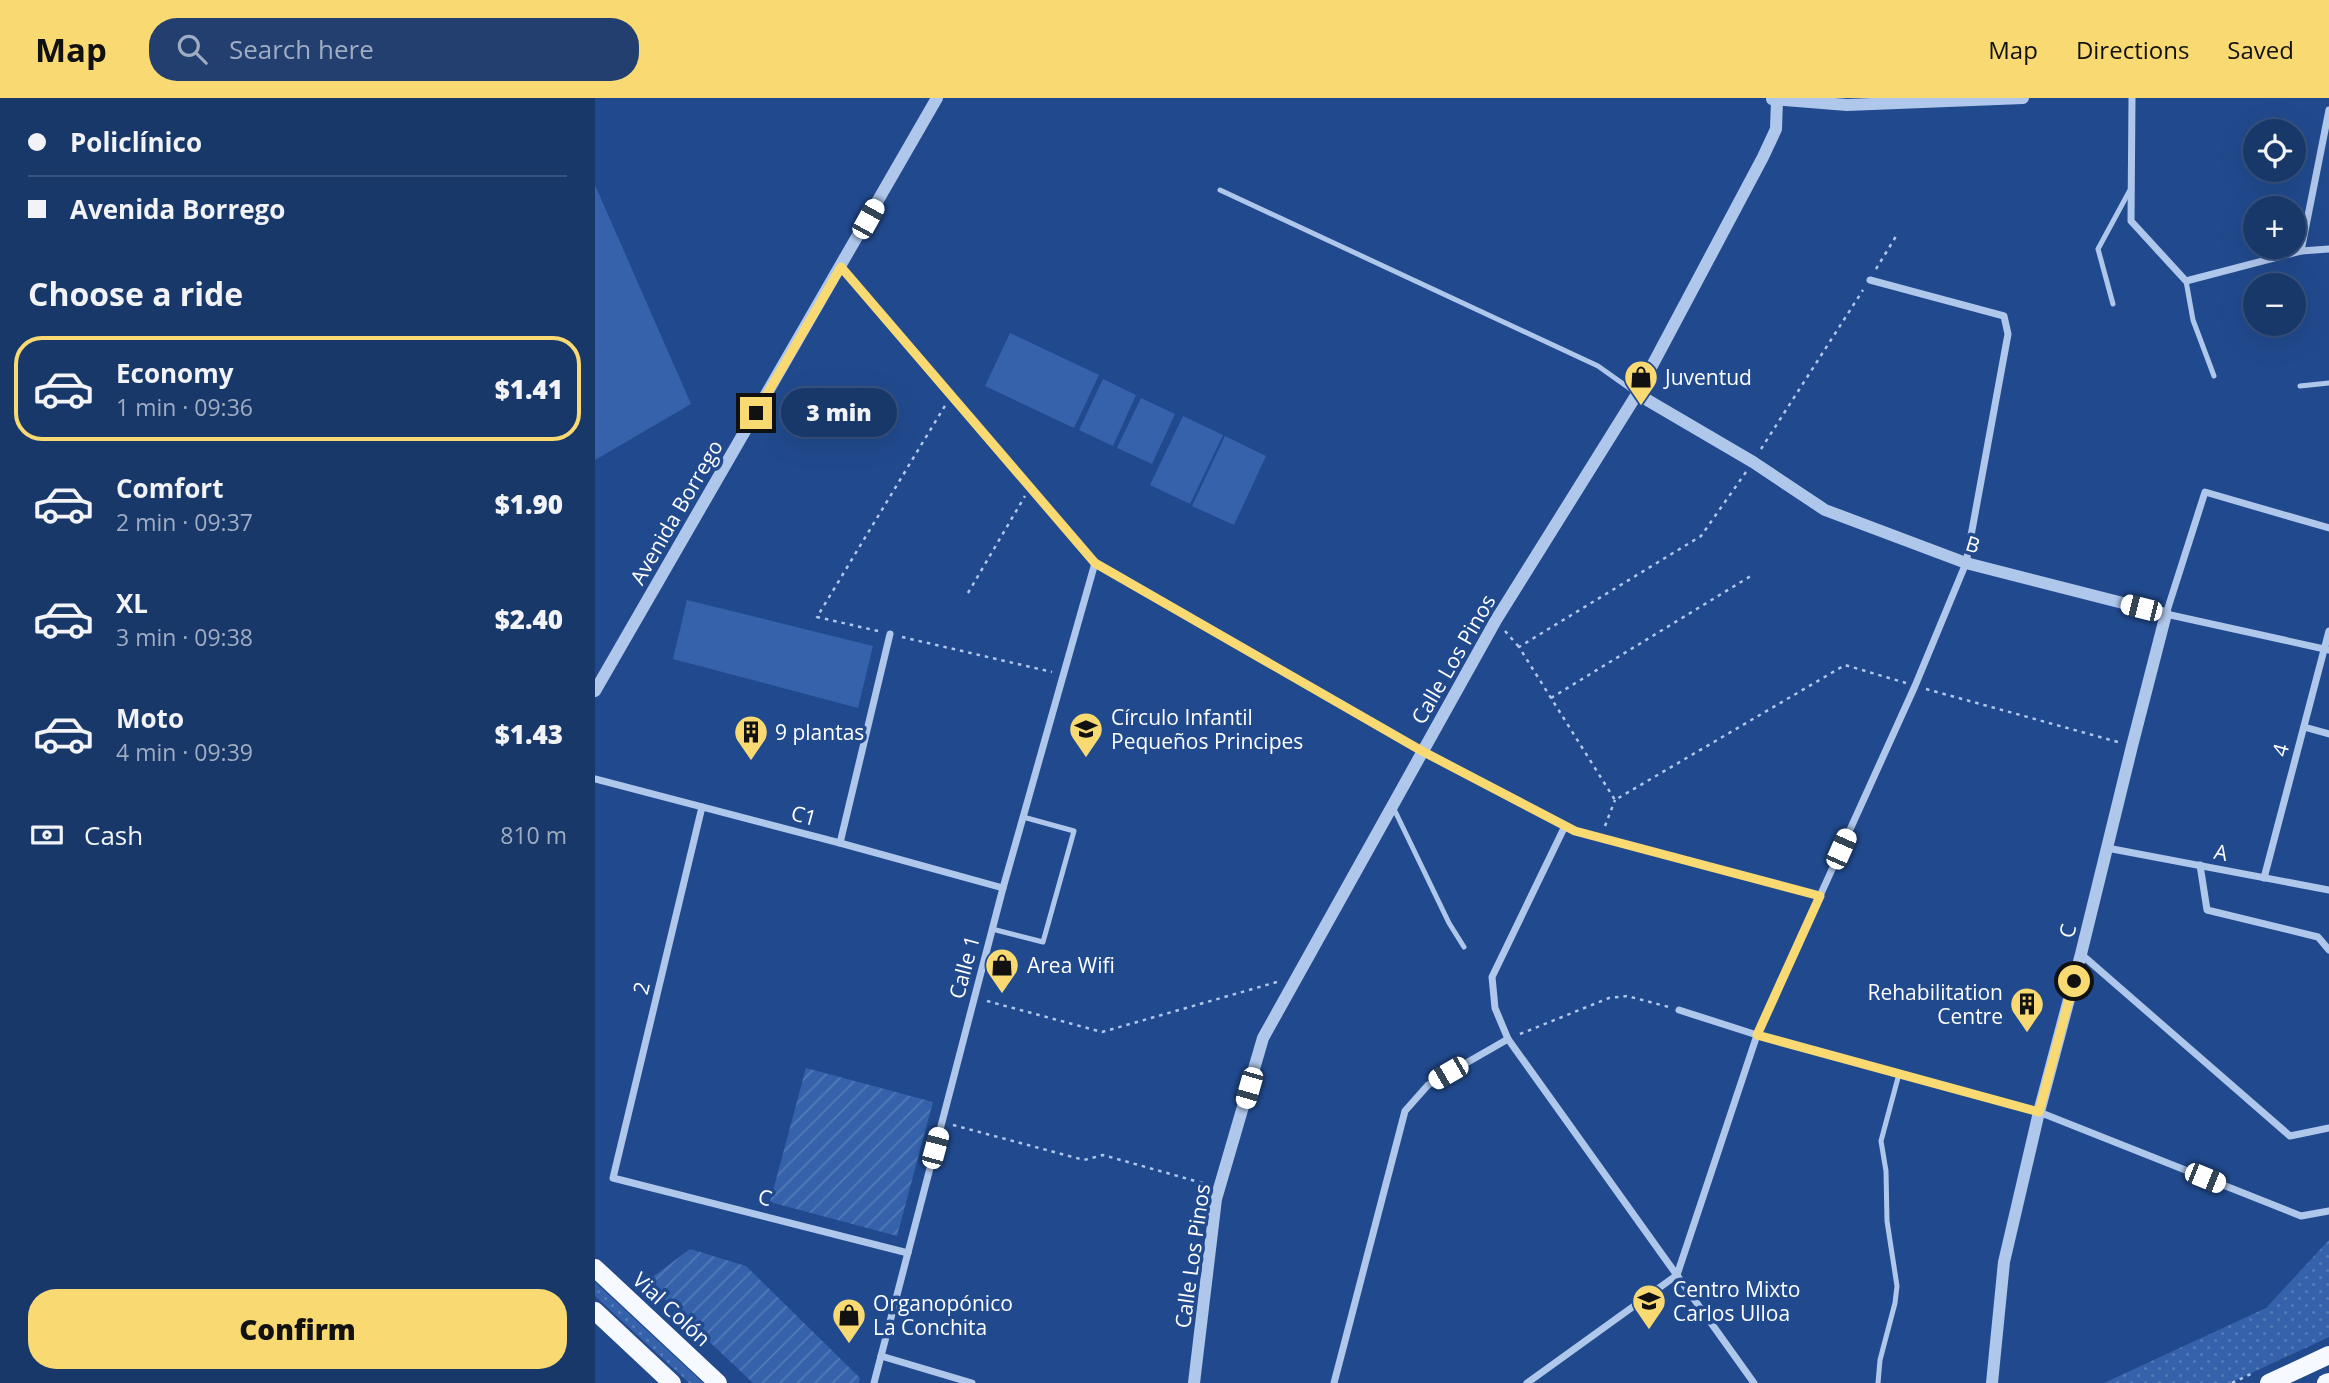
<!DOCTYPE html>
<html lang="en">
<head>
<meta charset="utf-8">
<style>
	body { margin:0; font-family:"Open Sans",sans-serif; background:#223f70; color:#f1f3f6; height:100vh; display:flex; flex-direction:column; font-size:26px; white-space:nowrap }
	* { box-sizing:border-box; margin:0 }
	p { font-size:23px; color:#9facc1 }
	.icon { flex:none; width:38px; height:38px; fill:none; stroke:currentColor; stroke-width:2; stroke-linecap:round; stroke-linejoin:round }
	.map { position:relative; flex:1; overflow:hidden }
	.side { display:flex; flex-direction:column; background:#19386a; width:595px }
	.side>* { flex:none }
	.top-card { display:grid; align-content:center; height:154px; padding:0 28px; background:#19386a }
	.buttons { position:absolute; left:1648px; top:21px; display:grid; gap:14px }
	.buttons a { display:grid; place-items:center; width:63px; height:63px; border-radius:50%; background:#19386a; box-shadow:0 7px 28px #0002,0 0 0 2px #37527e; font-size:35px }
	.end { position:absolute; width:32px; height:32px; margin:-16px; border:9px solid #f9da72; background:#111; box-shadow:0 0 0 4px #111 }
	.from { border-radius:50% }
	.bubble { position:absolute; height:49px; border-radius:24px; background:#19386a; box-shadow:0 7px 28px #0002,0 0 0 2px #37527e; font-size:23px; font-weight:800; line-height:49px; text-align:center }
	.car { position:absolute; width:21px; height:42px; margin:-21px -10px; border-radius:9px; box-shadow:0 0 5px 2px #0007; background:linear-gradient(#fff 24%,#345 0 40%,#fff 0 76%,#345 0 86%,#fff 0) }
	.top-card b { display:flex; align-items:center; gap:24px; height:66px; font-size:26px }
	.top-card b+b { border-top:2px solid #37527e }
	.top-card i { width:18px; height:18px; background:#f1f3f6 }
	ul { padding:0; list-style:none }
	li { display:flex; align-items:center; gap:21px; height:105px; margin:0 14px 10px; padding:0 14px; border:4px solid transparent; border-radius:28px }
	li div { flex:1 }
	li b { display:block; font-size:26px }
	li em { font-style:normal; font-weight:800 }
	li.current { border-color:#f9da72 }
	li>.icon { width:63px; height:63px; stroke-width:1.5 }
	h2 { padding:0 28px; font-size:32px; line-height:84px }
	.pay { display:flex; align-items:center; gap:18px; height:77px; padding:0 28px; font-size:26px }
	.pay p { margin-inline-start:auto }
	.action { display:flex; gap:14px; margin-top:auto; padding:14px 28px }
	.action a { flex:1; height:80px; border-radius:28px; background:#f9da72; color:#111; font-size:28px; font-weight:800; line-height:80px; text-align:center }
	header { display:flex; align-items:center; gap:42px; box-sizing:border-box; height:98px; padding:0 35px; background:#f9da72; color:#111 }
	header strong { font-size:33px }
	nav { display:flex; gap:38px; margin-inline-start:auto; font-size:24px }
	.search { width:490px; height:63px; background:#223f70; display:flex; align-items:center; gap:18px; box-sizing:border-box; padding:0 24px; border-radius:28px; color:#9facc1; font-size:26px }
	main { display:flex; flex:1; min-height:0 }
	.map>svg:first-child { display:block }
	.grass { fill:url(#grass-dots) }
	.park { fill:#3562ab }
	.garden { fill:url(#garden-furrows) }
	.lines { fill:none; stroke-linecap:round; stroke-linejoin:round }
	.path { stroke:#b0c7ec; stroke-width:2.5; stroke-dasharray:3.5 5; stroke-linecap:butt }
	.service { stroke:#b0c7ec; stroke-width:5 }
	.minor { stroke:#b0c7ec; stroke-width:7 }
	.tertiary { stroke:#b0c7ec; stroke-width:12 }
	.primary { stroke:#f6f9ff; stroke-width:18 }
	.route { stroke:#f9da72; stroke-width:9 }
	.labels { text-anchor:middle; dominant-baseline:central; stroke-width:7; stroke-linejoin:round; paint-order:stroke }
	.poi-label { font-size:21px; fill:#fff; stroke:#214a8e; text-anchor:start }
	.street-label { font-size:21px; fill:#fff; stroke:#214a8e }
</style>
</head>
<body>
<header>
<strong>Map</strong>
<div class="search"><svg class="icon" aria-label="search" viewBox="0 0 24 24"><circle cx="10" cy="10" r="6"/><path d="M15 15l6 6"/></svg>Search here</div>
<nav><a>Map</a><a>Directions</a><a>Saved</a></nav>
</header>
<main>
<section class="side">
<div class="top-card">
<b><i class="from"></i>Policlínico</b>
<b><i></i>Avenida Borrego</b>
</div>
<h2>Choose a ride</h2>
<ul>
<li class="current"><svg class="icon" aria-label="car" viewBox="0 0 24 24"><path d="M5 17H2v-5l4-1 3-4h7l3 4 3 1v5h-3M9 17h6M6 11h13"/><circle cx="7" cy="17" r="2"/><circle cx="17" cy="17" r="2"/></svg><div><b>Economy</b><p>1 min · 09:36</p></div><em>$1.41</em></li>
<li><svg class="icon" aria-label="car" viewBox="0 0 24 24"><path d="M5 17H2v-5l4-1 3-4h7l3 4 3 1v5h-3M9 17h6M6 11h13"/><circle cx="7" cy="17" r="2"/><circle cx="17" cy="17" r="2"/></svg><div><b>Comfort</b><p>2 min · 09:37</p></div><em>$1.90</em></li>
<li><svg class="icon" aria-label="car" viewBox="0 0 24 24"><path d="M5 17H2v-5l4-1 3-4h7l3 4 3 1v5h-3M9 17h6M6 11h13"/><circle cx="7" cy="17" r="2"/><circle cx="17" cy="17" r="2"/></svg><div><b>XL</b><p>3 min · 09:38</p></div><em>$2.40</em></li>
<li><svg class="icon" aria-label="car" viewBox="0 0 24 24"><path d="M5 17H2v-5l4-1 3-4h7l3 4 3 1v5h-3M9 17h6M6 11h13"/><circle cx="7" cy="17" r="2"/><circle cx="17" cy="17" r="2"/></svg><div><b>Moto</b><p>4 min · 09:39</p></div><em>$1.43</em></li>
</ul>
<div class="pay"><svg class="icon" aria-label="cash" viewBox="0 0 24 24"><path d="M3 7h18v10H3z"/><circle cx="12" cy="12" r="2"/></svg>Cash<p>810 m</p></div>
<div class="action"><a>Confirm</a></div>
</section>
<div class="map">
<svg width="1734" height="1285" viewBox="0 0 1734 1285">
	<defs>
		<pattern id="grass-dots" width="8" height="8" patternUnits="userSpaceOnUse" patternTransform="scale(1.75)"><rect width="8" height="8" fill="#3562ab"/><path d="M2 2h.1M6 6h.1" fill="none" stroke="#537ab8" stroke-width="1.8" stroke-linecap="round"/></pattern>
		<pattern id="garden-furrows" width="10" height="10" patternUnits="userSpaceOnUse" patternTransform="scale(1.75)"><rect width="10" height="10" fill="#3562ab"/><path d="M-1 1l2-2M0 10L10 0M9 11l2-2" fill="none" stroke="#537ab8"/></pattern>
	</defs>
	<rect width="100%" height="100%" fill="#214a8e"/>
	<g class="grass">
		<polygon points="1734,1142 1734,1239 1635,1285 1509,1285 1671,1210"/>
		<polygon points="0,1184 108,1285 109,1285 94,1285 0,1198"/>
	</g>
	<g class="park">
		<polygon points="0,87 96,306 0,362"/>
		<polygon points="415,235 504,277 479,330 390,288"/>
		<polygon points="508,281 541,297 518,348 484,332"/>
		<polygon points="546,300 580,316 557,366 522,350"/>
		<polygon points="588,318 628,337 595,406 555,387"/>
		<polygon points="630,338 671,358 639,427 597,408"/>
		<polygon points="92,502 278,548 263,610 78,561"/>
	</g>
	<g class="garden">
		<polygon points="211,970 338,1004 302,1138 175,1104"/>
		<polygon points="95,1151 151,1168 265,1280 264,1285 158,1285 51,1184"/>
	</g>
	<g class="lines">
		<g class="path">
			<polyline points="1281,171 1303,135"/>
			<polyline points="1166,351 1268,192"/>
			<polyline points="1151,374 1106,438 924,549 1020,702 1250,567 1311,585"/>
			<polyline points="373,495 430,398"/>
			<polyline points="283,533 222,519 351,306"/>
			<polyline points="910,533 924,549"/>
			<polyline points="307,539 457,574"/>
			<polyline points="1331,591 1523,644"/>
			<polyline points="956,600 1159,476"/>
			<polyline points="1010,728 1020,702"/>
			<polyline points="392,903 507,934 682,884"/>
			<polyline points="925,936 1014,900 1032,898 1074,909"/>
			<polyline points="358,1027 489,1062 508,1057 611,1086"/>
			<polyline points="1637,1285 1660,1274"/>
		</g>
		<g class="service">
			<polyline points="625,92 1003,268 1041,295"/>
			<polyline points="1591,183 1598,222 1619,278"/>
			<polyline points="1518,206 1503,151 1535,92"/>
			<polyline points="1705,288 1734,285"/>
			<polyline points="799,711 854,825 869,849"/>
			<polyline points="397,831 448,844 479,733 428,719"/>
			<polyline points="1283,1285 1285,1262 1300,1205 1302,1188 1292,1123 1291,1073 1286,1043 1304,976"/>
		</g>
		<g class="minor">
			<polyline points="1537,0 1536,123 1591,183 1706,153 1734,12"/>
			<polyline points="1706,153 1734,151"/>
			<polyline points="246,169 500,465 827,653 980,733 1225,798"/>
			<polyline points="1734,430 1610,394 1571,516 1734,552"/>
			<polyline points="1709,629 1734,636"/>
			<polyline points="0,681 245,745 408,790"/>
			<polyline points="107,709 18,1080 313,1155"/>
			<polyline points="970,728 897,879 900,910 913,941 1159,1285"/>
			<polyline points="245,745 295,536"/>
			<polyline points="1512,750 1734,792"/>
			<polyline points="1605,767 1612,812 1723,839 1734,852"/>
			<polyline points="1669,780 1734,533"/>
			<polyline points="1486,856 1695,1038 1734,1030"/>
			<polyline points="1084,912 1162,937 1444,1014 1706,1118 1734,1113"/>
			<polyline points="286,1258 377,1285"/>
			<polyline points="279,1285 408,790 500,465"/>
			<polyline points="739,1285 810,1013 833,987 913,941"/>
			<polyline points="932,1285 1082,1177 1162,937 1320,588 1371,465 1413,236 1409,218 1275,182"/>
		</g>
		<g class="tertiary">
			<polyline points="1177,1 1252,7 1428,0"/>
			<polyline points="1042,296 1158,364 1230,412 1371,465 1571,516 1537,648 1486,856 1444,1014 1409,1164 1397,1285"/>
			<polyline points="0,593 342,0"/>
			<polyline points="599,1285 621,1101 668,940 901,522 1042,296 1168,59 1181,31 1182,2"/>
		</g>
		<g class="primary">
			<polyline points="0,1170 123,1285"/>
			<polyline points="0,1213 77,1285"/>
			<polyline points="1674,1285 1734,1257"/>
			<polyline points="1731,1285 1734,1284"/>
		</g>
	</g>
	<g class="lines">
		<polyline class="route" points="161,315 246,169 500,465 827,653 980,733 1225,798 1162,937 1444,1014 1479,883"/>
	</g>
	<defs>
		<g id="shop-pin" transform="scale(1.75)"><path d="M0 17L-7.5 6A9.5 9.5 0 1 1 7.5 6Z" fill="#f9da72" stroke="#214a8e"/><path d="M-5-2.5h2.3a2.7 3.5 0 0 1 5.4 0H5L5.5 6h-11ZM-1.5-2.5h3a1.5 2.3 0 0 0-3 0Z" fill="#111"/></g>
		<g id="school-pin" transform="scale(1.75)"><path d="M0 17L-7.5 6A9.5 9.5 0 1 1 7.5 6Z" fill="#f9da72" stroke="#214a8e"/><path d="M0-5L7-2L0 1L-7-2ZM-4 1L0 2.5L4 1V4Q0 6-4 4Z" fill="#111"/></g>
		<g id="building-pin" transform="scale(1.75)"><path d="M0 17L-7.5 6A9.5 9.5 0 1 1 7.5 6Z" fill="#f9da72" stroke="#214a8e"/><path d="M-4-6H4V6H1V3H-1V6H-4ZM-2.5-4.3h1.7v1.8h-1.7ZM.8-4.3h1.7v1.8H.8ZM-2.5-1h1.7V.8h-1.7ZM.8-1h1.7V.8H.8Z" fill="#111"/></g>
	</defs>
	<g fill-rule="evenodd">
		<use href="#shop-pin" x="1046" y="279"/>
		<use href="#school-pin" x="491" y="631"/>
		<use href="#building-pin" x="156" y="634"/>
		<use href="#shop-pin" x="407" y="867"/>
		<use href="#building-pin" x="1432" y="906"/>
		<use href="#school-pin" x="1054" y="1203"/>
		<use href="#shop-pin" x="254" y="1217"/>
	</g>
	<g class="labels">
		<g class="poi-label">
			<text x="1070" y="279">Juventud</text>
			<text x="516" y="619">Círculo Infantil<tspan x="516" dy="24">Pequeños Principes</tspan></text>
			<text x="180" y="634">9 plantas</text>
			<text x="432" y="867">Area Wifi</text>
			<text x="1408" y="894" text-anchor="end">Rehabilitation<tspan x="1408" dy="24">Centre</tspan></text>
			<text x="1078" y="1191">Centro Mixto<tspan x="1078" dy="24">Carlos Ulloa</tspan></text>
			<text x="278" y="1205">Organopónico<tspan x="278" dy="24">La Conchita</tspan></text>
		</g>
		<g class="street-label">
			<text transform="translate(81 414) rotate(-60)">Avenida Borrego</text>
			<text transform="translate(1378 446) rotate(17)">B</text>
			<text transform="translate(858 561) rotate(-60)">Calle Los Pinos</text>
			<text transform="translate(1685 652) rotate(-75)">4</text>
			<text transform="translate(209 717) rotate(15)">C1</text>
			<text transform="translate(1626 754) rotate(11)">A</text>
			<text transform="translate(1472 833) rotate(-76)">C</text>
			<text transform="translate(369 869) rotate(-75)">Calle 1</text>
			<text transform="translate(46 890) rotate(-76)">2</text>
			<text transform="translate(170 1099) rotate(14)">C</text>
			<text transform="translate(597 1158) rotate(-82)">Calle Los Pinos</text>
			<text transform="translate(77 1211) rotate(43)">Vial Colón</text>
		</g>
	</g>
</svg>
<div class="buttons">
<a><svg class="icon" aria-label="locate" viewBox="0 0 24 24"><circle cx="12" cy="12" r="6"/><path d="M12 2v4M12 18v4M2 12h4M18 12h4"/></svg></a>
<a>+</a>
<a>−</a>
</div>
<i class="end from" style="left:1479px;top:883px"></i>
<i class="end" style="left:161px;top:315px"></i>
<div class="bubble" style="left:186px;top:290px;width:116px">3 min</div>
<i class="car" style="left:273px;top:121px;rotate:29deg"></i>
<i class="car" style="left:1546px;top:510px;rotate:284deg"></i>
<i class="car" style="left:1246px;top:751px;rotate:24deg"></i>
<i class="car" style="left:853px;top:975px;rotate:240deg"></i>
<i class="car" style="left:654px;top:990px;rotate:196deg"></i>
<i class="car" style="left:340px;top:1050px;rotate:15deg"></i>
<i class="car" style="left:1610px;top:1080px;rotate:112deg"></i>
</div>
</main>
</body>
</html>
